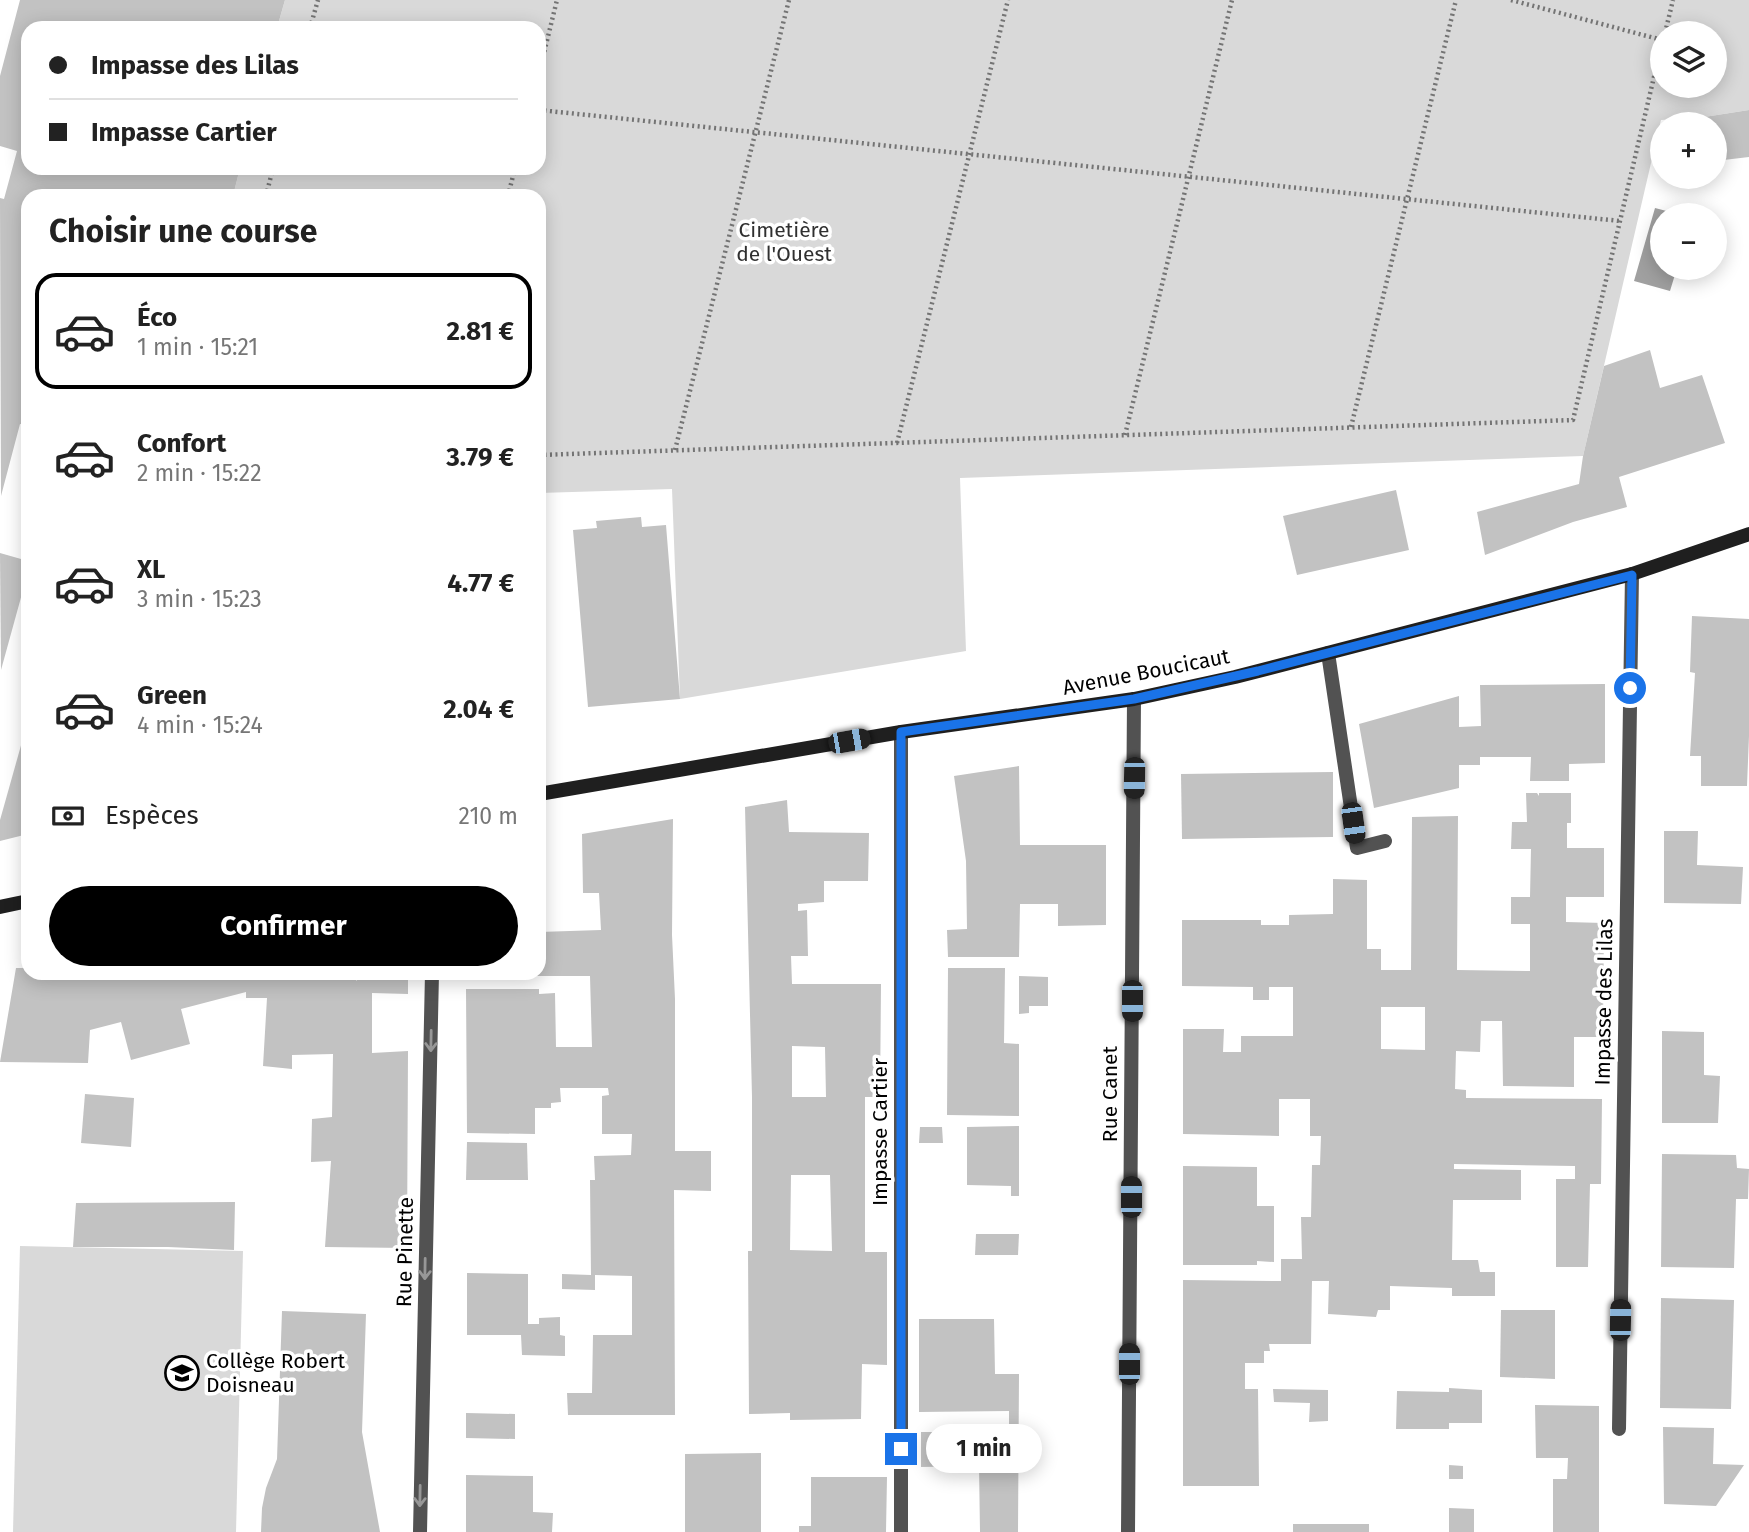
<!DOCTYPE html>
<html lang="fr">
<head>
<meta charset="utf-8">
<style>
	body { margin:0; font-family:"Fira Sans",sans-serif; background:#f6f6f6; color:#222; height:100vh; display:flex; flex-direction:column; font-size:26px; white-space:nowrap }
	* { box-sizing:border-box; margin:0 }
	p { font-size:23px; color:#767676 }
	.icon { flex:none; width:38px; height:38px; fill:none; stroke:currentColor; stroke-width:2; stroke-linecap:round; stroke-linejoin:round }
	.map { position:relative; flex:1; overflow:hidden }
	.details { position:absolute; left:21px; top:189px; width:525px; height:791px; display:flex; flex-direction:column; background:#fff; border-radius:21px; box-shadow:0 4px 18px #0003 }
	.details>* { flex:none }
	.banner { position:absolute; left:21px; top:21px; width:525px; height:154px; border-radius:21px; box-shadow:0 4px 18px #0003; display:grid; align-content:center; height:154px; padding:0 28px; background:#fff }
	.fabs { position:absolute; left:1650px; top:21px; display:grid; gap:14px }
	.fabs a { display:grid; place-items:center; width:77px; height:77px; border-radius:50%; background:#fff; box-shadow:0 4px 18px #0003; font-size:35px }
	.end { position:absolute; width:32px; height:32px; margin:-16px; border:9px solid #1a73e8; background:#fff; box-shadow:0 0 0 4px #fff }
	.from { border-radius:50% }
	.bubble { position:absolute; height:49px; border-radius:24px; background:#fff; box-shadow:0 4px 18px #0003; font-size:23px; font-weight:700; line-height:49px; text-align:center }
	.car { position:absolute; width:21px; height:42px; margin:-21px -10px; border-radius:9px; box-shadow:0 0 5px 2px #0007; background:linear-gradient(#222 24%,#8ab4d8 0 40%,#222 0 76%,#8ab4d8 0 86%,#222 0) }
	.banner b { display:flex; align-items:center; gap:24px; height:66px; font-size:26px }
	.banner b+b { border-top:2px solid #e0e0e0 }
	.banner i { width:18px; height:18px; background:#222 }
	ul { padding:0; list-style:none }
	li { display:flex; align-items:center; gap:21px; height:116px; margin:0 14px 10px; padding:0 14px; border:4px solid transparent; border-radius:21px }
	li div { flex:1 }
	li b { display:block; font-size:26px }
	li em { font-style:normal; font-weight:700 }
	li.current { border-color:#000 }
	li>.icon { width:63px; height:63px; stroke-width:1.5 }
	h2 { padding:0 28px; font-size:32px; line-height:84px }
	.pay { display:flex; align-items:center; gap:18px; height:77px; padding:0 28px; font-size:26px }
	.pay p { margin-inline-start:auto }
	.primary-button { display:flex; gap:14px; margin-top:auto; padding:14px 28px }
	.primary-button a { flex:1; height:80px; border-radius:42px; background:#000; color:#fff; font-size:28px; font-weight:700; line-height:80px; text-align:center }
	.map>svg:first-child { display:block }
	.green { fill:#d9d9d9; fill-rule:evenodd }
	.water { fill:#a0a0a0 }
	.building { fill:#c2c2c2; fill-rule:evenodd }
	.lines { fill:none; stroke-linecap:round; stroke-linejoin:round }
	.path { stroke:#747474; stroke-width:4.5; stroke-dasharray:2 3.5; stroke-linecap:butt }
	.lane { stroke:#525252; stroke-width:14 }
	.street { stroke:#525252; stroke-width:14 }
	.secondary { stroke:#1f1f1f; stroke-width:14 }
	.oneway { stroke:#979797 }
	.route { stroke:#1a73e8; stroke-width:9 }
	.labels { text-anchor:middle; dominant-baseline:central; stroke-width:7; stroke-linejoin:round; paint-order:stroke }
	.park-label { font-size:21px; fill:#303030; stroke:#fff }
	.street-label { font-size:21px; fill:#000; stroke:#fff }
	.poi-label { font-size:21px; fill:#000; stroke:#fff; text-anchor:start }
</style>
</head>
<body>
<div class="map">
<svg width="1749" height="1532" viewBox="0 0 1749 1532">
	<rect width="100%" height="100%" fill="#fff"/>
	<g class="green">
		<path d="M285,0h1464v110l-45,7 -43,3 -78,336 -623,22 6,173 -286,48 -8,-210 -133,4v-297h-306l7,-28h299v-140h-262zM1662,33h53v53h-53z"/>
		<polygon points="20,1246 243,1251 236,1532 13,1532"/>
	</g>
	<polygon class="water" points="1655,208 1682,215 1662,215 1662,268 1677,268 1670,291 1634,281"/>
	<g class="building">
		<polygon points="20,0 285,0 277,28 28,28 28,168 240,168 233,196 28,196 28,421 27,425 20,424 1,496 0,198 4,199 17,151 0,146 0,76"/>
		<polygon points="1749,110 1749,157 1715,161 1715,124 1704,124 1704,117"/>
		<polygon points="1650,350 1660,388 1702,375 1725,443 1619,477 1627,507 1573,522 1485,555 1477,512 1579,484 1583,456 1604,366"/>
		<polygon points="1396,490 1409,550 1297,575 1283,516"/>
		<polygon points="641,517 642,527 666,525 680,699 588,707 573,530 597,528 596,521"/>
		<polygon points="0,553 28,561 28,572 1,670"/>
		<polygon points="1692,616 1749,619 1749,736 1747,786 1701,786 1701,756 1690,756 1695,673 1690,672"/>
		<polygon points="1605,684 1605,763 1569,764 1569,781 1530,781 1531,757 1480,757 1480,765 1459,765 1459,788 1374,808 1359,724 1459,696 1459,727 1481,726 1480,685"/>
		<polygon points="27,724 28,834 0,841 0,820"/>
		<polygon points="1019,766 1020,845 1106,845 1106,925 1058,926 1058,904 1020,904 1019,957 948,957 947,930 967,929 966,861 954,776"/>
		<polygon points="1333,772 1333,837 1182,839 1181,774"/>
		<path d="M1526,793h11l2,3v-3h32v30h-4v25h37v49h-38v25l38,1 -1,114h-29v50l-71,-1 -1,-65h-21l-1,31 -24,-1 -1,38 11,1v8l136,1 -1,85h-11l-2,83h-32v-88h19v-13l-121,-2v5l67,1v30h-68l-1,60h26l2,12h15v24h-43v-8l-62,-2v24h-12l-2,7 -48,-3 1,-33h-17l-1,63h-42l1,7h-6v12h-19v26h13l1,97h-76v-206l98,1v-22h21l-1,-42h10l1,-52h8l1,-29h-11v-37h-31v37l-96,-2v-105h41l-1,23h18v-16h52v-49h-24v13h-16v-13l-71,-1v-66h79v5h28v-10l44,-1v-35l34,1v69h14v21h30l1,-153 46,-1 -1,154 73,1v-47h-19v-27h19l1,-48h-20l1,-27h15zM1381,1007h44v43l-44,-1z"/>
		<path d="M787,800l2,32 80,1 -1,48h-44v21l-26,2v7l9,-1 1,46h-17l1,28h89l-1,113h-15v155h22v113l-25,-1 -1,55 -71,1v-7l-41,1 -1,-163h4v-154l-7,-290zM792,1046l33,1 1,50h-34zM791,1175h39l2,76 -42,-1z"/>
		<polygon points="673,819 672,935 675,999 675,1151 711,1151 711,1191 674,1190 675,1415 568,1415 567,1393 592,1393 593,1335 632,1335 632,1276 595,1275 595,1290 562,1289 562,1274 591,1275 590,1180 595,1180 594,1156 631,1155 632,1134 602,1134 602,1096 609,1095 608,1088 560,1088 561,1102 551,1103 551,1108 535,1108 535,1134 467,1133 466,989 539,989 539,994 555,993 556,1047 592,1047 590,976 467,976 467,973 539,973 539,932 601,930 599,893 583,893 582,834"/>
		<polygon points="1664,831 1698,831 1697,865 1743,867 1741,904 1664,903"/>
		<polygon points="16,968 28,968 28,973 349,973 357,981 357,973 408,973 408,994 372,993 372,1053 408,1051 407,1248 325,1247 331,1161 311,1162 312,1119 332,1117 333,1054 292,1055 292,1069 263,1066 267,998 246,998 246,992 181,1009 190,1044 131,1060 121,1022 90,1030 88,1063 0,1062"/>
		<polygon points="948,968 1005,968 1004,1043 1019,1044 1019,1116 947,1115"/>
		<polygon points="1019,976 1048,977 1048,1006 1029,1006 1029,1013 1019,1014"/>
		<polygon points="1662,1031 1704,1032 1704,1075 1720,1076 1718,1123 1662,1123"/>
		<polygon points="85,1094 134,1098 131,1147 81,1143"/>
		<polygon points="1019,1126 1019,1196 1011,1196 1011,1186 967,1185 967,1127"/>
		<polygon points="920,1127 942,1127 943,1143 919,1143"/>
		<polygon points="467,1142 527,1143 528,1180 466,1180"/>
		<polygon points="1662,1154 1736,1155 1737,1168 1749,1169 1748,1199 1736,1199 1734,1268 1661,1267"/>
		<polygon points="1183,1166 1257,1167 1257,1206 1274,1206 1274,1262 1257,1261 1257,1265 1183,1265"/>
		<polygon points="235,1202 234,1250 168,1247 73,1247 76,1203"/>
		<polygon points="976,1234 1019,1234 1018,1255 975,1255"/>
		<polygon points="467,1273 528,1274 528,1324 539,1324 539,1318 560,1317 560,1335 565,1336 565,1356 522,1355 521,1335 467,1335"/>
		<polygon points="1661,1298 1734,1300 1731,1409 1660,1408"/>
		<polygon points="1501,1310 1555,1310 1555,1379 1500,1377"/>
		<polygon points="282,1311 366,1314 362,1432 380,1532 261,1532 262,1508 266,1488 277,1459"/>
		<polygon points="919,1319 994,1319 995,1374 1019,1374 1018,1532 980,1532 979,1466 920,1467 920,1432 1009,1432 1009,1411 919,1412"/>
		<polygon points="1449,1388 1482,1390 1482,1423 1449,1423 1449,1429 1396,1429 1397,1391 1449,1392"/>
		<polygon points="1273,1389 1328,1390 1328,1421 1309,1422 1310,1403 1274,1402"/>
		<polygon points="1535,1405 1599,1406 1599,1532 1553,1532 1553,1479 1567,1479 1568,1458 1536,1458"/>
		<polygon points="466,1413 515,1414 515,1439 466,1438"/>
		<polygon points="1663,1427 1714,1428 1713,1464 1744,1465 1716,1506 1664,1504"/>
		<polygon points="761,1453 761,1532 685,1532 685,1454"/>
		<polygon points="1449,1465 1463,1466 1463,1479 1449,1479"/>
		<polygon points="466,1475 533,1476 533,1512 553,1513 552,1532 466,1532"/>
		<polygon points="811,1477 887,1477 886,1532 799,1532 799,1526 811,1526"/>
		<polygon points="1449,1508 1474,1509 1474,1532 1449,1532"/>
		<rect x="1293" y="1524" width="76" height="8"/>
	</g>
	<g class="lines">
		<g class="path">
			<polyline points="1511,0 1662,40"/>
			<polyline points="310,28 318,0"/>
			<polyline points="1665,33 1673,0"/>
			<polyline points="539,73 557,0"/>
			<polyline points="539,110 1620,221"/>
			<polyline points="266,196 273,168"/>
			<polyline points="508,196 515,168"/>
			<polyline points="1351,427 1456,0"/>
			<polyline points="1125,435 1232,0"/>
			<polyline points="897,443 1008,0"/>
			<polyline points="675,450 789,0"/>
			<polyline points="539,455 1573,420 1662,43"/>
		</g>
		<polyline class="lane" points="1328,653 1357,848 1385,841"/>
		<g class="street">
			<polyline points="901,732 901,1532"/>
			<polyline points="1619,1429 1632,574"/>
			<polyline points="420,1532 432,973"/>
			<polyline points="1128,1532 1134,699"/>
		</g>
		<g class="secondary">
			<polyline points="539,794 901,732 1134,699 1235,677 1632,574 1749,534"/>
			<polyline points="0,907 28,901"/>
		</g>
	</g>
	<defs><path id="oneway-shaft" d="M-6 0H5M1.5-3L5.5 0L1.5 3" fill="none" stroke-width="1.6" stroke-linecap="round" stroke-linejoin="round" transform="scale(1.75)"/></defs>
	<g class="oneway">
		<use href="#oneway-shaft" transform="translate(431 1041) rotate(91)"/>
		<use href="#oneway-shaft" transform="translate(425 1269) rotate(91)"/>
		<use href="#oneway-shaft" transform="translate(420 1496) rotate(91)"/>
	</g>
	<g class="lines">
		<polyline class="route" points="901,1449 901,732 1134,699 1258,671 1632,575 1630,688"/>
	</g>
	<defs>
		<g id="school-ring" transform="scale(1.75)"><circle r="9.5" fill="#fff" stroke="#000" stroke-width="1.5"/><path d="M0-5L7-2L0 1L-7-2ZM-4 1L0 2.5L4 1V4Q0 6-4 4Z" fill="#000"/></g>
	</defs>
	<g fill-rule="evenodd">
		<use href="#school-ring" x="182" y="1373"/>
	</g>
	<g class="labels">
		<g class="park-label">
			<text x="784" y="230">Cimetière<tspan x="784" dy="24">de l'Ouest</tspan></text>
		</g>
		<g class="street-label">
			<text transform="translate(1146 672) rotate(-11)">Avenue Boucicaut</text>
			<text transform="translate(1604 1002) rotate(-89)">Impasse des Lilas</text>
			<text transform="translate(1110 1094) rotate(-90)">Rue Canet</text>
			<text transform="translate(880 1132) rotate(-90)">Impasse Cartier</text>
			<text transform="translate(405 1252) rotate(-89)">Rue Pinette</text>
		</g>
		<g class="poi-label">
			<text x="206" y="1361">Collège Robert<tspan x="206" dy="24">Doisneau</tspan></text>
		</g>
	</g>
</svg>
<div class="fabs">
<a><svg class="icon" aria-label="layers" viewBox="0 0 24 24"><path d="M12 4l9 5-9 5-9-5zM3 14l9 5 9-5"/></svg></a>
<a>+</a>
<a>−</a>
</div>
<i class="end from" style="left:1630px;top:688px"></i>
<i class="end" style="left:901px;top:1449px"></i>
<div class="bubble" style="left:926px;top:1424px;width:116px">1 min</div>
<i class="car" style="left:849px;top:741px;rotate:80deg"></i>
<i class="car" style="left:1134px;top:778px;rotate:181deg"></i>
<i class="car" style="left:1353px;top:823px;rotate:172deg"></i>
<i class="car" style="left:1132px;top:1001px;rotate:180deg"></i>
<i class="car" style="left:1131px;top:1197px;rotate:0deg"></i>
<i class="car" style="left:1620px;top:1320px;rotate:1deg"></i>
<i class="car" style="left:1129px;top:1364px;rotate:0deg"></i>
<div class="banner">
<b><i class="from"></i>Impasse des Lilas</b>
<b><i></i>Impasse Cartier</b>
</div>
<section class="details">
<h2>Choisir une course</h2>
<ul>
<li class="current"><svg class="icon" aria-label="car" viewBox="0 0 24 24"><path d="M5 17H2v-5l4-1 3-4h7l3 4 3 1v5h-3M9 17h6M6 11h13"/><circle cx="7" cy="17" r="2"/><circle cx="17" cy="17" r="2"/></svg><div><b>Éco</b><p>1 min · 15:21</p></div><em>2.81 €</em></li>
<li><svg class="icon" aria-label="car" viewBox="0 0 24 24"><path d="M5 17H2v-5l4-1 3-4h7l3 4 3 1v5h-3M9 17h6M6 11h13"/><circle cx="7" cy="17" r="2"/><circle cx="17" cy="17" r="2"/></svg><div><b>Confort</b><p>2 min · 15:22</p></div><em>3.79 €</em></li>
<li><svg class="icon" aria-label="car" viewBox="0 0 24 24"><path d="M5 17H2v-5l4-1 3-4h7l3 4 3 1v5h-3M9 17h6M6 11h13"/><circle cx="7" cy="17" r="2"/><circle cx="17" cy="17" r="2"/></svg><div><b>XL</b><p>3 min · 15:23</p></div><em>4.77 €</em></li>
<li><svg class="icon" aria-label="car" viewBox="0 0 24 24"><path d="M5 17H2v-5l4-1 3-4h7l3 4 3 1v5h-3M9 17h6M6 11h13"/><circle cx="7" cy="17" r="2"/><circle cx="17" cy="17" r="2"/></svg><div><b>Green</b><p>4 min · 15:24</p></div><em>2.04 €</em></li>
</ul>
<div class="pay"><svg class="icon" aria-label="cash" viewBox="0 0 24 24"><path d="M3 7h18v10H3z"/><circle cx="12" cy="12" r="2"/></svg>Espèces<p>210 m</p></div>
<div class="primary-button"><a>Confirmer</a></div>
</section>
</div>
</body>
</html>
